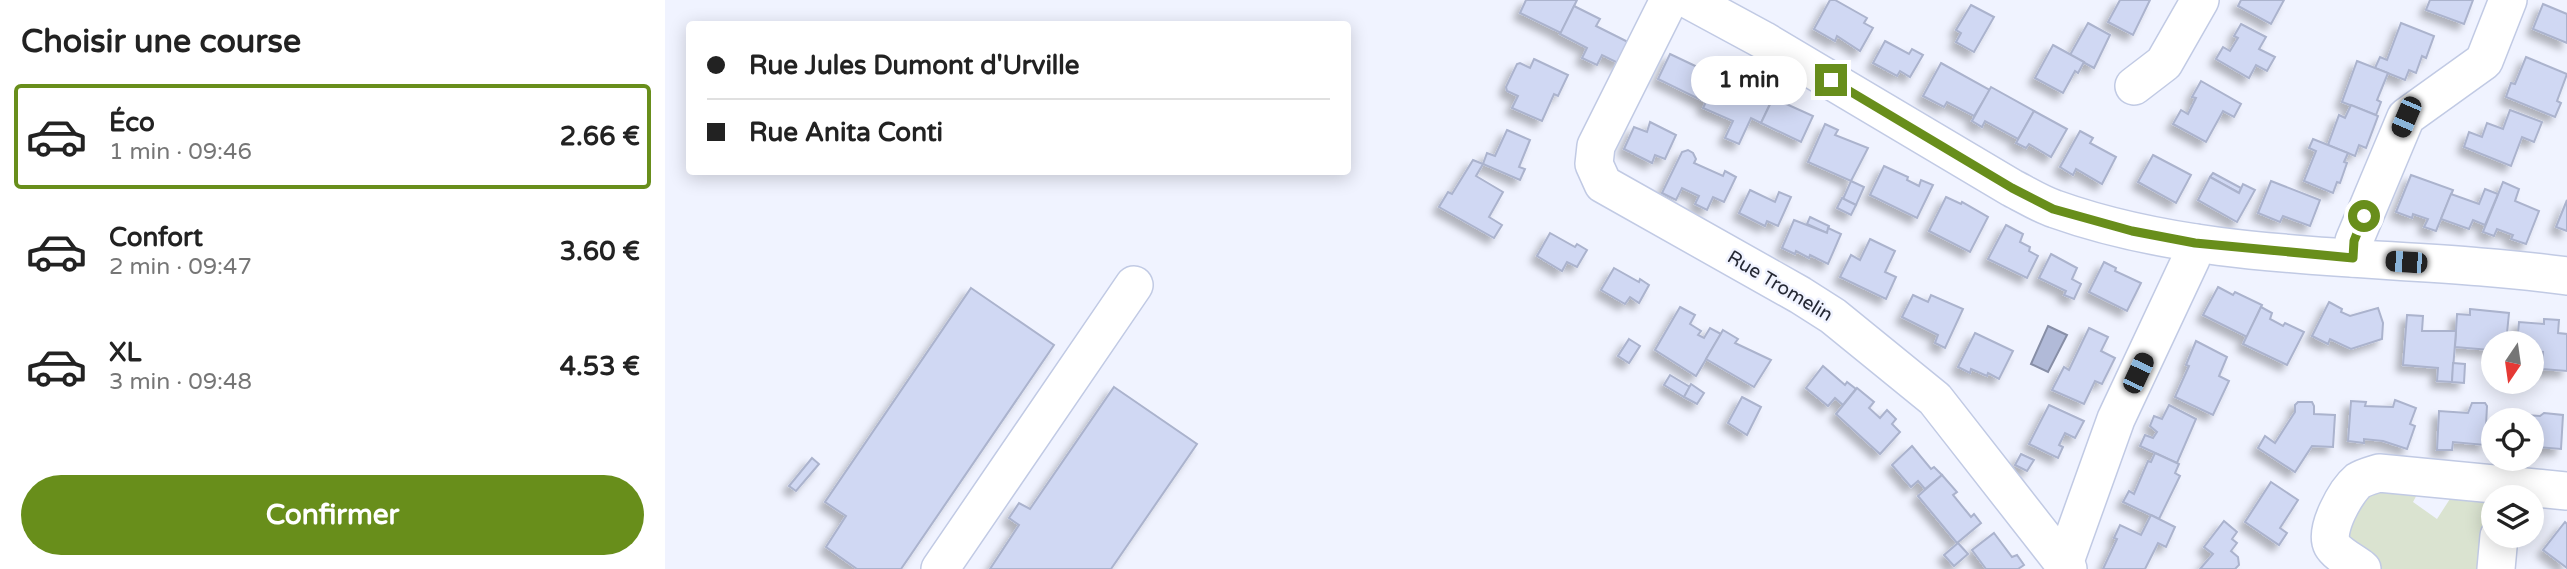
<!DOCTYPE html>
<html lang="fr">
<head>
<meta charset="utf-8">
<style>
	body { margin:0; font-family:"Varela Round",sans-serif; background:#f6f6f6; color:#222; height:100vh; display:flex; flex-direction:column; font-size:26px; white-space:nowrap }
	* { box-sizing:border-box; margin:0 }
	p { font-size:23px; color:#767676 }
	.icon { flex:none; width:38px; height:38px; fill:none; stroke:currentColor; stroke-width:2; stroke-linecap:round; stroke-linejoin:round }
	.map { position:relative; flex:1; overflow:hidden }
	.side { display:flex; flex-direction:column; background:#fff; width:665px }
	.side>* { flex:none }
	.hud { position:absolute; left:21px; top:21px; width:665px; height:154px; border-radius:7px; box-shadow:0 4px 18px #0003; display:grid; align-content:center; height:154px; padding:0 21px; background:#fff }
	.needle { width:46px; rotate:193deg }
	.tools { position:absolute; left:1816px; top:331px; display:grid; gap:14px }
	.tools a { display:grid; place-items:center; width:63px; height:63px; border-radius:50%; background:#fff; box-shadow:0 4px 18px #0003; font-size:35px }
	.end { position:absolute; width:32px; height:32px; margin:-16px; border:9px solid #688e1b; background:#fff; box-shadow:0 0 0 4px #fff }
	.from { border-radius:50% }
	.bubble { position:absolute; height:49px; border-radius:24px; background:#fff; box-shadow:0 4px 18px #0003; font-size:23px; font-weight:700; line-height:49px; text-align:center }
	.car { position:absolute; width:21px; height:42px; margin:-21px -10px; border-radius:9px; box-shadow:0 0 5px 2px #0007; background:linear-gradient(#222 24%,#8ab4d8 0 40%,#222 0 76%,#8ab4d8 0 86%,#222 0) }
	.hud b { display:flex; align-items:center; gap:24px; height:66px; font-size:26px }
	.hud b+b { border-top:2px solid #e0e0e0 }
	.hud i { width:18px; height:18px; background:#222 }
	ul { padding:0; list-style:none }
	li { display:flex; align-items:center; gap:21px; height:105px; margin:0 14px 10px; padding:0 7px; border:4px solid transparent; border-radius:7px }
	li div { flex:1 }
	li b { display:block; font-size:26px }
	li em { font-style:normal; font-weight:700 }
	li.on { border-color:#688e1b }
	li>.icon { width:63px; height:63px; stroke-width:1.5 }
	h2 { padding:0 21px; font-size:32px; line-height:84px }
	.button { display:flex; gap:14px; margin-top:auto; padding:14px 21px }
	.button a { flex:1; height:80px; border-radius:42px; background:#688e1b; color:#fff; font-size:28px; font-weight:700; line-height:80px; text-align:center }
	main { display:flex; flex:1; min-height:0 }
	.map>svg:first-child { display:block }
	.green { fill:#dae3d0 }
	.water { fill:#b1bad8; stroke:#878ea6; stroke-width:2 }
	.building { fill:#d0d8f3; stroke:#abb3cd; stroke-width:2; filter:url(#shadow) }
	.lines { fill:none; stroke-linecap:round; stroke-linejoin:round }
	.minor-casing { stroke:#c1cae4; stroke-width:40 }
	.minor { stroke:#fff; stroke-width:37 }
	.route { stroke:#688e1b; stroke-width:9 }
	.labels { text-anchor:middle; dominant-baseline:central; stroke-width:5; stroke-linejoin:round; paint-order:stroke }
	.street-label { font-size:19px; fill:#252833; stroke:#f0f3ff }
</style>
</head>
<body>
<main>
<section class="side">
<h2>Choisir une course</h2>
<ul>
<li class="on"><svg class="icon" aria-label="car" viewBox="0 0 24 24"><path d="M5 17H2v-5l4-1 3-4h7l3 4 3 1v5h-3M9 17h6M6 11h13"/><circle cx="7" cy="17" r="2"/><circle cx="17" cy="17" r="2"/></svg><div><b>Éco</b><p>1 min · 09:46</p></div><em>2.66 €</em></li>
<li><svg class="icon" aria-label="car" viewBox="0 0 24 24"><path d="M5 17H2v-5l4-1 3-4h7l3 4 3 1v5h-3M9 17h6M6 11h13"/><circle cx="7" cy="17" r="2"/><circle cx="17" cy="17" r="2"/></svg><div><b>Confort</b><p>2 min · 09:47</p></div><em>3.60 €</em></li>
<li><svg class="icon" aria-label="car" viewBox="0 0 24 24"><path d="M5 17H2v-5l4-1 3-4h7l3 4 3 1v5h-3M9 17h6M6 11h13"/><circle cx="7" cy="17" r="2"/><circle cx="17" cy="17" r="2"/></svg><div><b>XL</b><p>3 min · 09:48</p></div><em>4.53 €</em></li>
</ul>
<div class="button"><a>Confirmer</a></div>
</section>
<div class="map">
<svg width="1902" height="569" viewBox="0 0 1902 569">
	<defs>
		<filter id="shadow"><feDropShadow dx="-6" dy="6" stdDeviation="3.5" flood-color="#0004"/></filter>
	</defs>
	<rect width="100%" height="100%" fill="#f0f3ff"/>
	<polygon class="green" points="1757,485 1748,502 1772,519 1792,488 1825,499 1829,513 1824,569 1707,569 1683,549 1685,506 1698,491"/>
	<polygon class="water" points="1383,326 1402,335 1383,372 1366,364"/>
	<g class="building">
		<polygon points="861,0 912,0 896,33 855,13"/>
		<polygon points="1165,0 1170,0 1202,18 1199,23 1208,28 1195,51 1172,36 1170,41 1149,29"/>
		<polygon points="1455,0 1485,0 1468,35 1443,22"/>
		<polygon points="1576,0 1619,0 1606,24 1573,6"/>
		<polygon points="1765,0 1808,0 1799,24 1761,10"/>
		<polygon points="1878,4 1902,14 1902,43 1868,29"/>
		<polygon points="1306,5 1329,17 1309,52 1291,42 1296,33 1291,30"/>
		<polygon points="909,6 935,19 931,26 965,43 955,64 937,55 932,65 917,58 922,48 895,34"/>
		<polygon points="1423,23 1445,35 1429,68 1405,55"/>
		<polygon points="1736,23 1769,36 1761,58 1757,56 1751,73 1744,70 1740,80 1710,68 1715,57 1722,60"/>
		<polygon points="1576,24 1601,37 1594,49 1610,57 1602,71 1591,65 1584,78 1551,59 1558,47 1565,51 1573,38 1569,36"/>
		<polygon points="1220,41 1244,54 1247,49 1258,55 1245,77 1235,71 1232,76 1208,63"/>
		<polygon points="1388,45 1419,62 1413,73 1410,71 1398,93 1370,78"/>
		<polygon points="1005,54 1043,72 1044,69 1054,74 1040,102 993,79"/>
		<polygon points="1861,57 1902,74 1892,101 1896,103 1890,117 1841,97 1846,83 1850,84"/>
		<polygon points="869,59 903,75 893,96 889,94 877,121 847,108 853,96 842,91 841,87 852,64 855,63 865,68"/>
		<polygon points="1692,61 1723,73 1712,100 1716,102 1711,115 1677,102"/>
		<polygon points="1276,63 1325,90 1309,116 1282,102 1279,107 1258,96"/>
		<polygon points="1536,81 1576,104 1569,117 1558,111 1541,142 1508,124 1516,110 1523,114 1531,98 1527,97"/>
		<polygon points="1050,83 1093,103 1095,99 1105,104 1096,123 1086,118 1074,144 1060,138 1068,121 1038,108"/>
		<polygon points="1326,87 1369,111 1353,139 1320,121 1317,127 1307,121"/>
		<polygon points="1111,92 1122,98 1119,103 1148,116 1136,142 1096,123"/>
		<polygon points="1686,105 1713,116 1701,148 1694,145 1690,156 1663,145 1674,115 1680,118"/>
		<polygon points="1845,110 1877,122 1869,142 1857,137 1846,166 1799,147 1804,132 1817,137 1822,123 1838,129"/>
		<polygon points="1369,111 1402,129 1386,157 1364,144 1361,148 1351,143"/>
		<polygon points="985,122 1011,135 1000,159 990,155 987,163 959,149 969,127 982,132"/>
		<polygon points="1160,124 1173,130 1170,135 1203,148 1186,181 1143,162"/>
		<polygon points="842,130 865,140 854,167 860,169 855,180 818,164 822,153 830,156"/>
		<polygon points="1415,131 1428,138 1425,143 1451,157 1437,184 1411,169 1408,175 1395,167"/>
		<polygon points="1648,139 1683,153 1679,162 1682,163 1675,183 1672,182 1668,193 1639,181 1651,151 1644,148"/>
		<polygon points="1023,150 1028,153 1031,159 1029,163 1058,176 1060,171 1071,177 1059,202 1048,197 1042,210 1030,204 1034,196 1017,188 1011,200 997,193 1017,152"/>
		<polygon points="1488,155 1526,175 1511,203 1473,182"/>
		<polygon points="808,160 818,164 811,176 838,192 824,217 837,225 829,238 774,207 783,192 787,194"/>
		<polygon points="1219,166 1243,177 1242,180 1254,186 1256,180 1268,185 1252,218 1205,195"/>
		<polygon points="1548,173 1576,188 1574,193 1545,177"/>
		<polygon points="1746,175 1788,190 1771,231 1759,227 1763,219 1748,214 1747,218 1731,212"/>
		<polygon points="1545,177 1574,193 1578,184 1590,190 1572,222 1533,200"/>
		<polygon points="1186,181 1199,187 1191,205 1178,199"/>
		<polygon points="1606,181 1655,200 1645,226 1618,216 1615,222 1593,213"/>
		<polygon points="1838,182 1854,189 1850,201 1874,211 1861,244 1846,239 1848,235 1832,229 1829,236 1818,232"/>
		<polygon points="1820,189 1833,194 1820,225 1808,220 1804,229 1776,219 1786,194 1814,204"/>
		<polygon points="1085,190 1110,202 1114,192 1126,197 1113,226 1102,221 1100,226 1074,213"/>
		<polygon points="1281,197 1296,204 1297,202 1323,217 1305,252 1264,231"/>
		<polygon points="1177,198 1191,205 1186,215 1172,208"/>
		<polygon points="1902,200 1902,231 1891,227"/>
		<polygon points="1145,217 1164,226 1162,233 1142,224"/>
		<polygon points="1129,220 1162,233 1163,228 1176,234 1163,264 1145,255 1144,258 1131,251 1130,254 1117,248"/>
		<polygon points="1341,225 1358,234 1355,242 1365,247 1364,251 1373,256 1362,278 1323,259"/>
		<polygon points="885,233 910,247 912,244 922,250 912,267 902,262 897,271 872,256"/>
		<polygon points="1205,239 1230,251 1220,272 1231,277 1221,299 1175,277 1186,255 1195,260"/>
		<polygon points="1386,254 1412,268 1407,279 1416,284 1409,299 1399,295 1401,291 1374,278"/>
		<polygon points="1439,262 1451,268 1450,271 1476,283 1462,311 1424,292"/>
		<polygon points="949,268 974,282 975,279 984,285 974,303 965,297 960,304 936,290"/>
		<polygon points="1553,287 1568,295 1570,292 1597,305 1582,337 1538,315"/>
		<polygon points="306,288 389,345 236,569 192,569 161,547 181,516 160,502"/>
		<polygon points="1248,295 1263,302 1266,295 1298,309 1280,348 1270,343 1273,335 1237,317"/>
		<polygon points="1664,302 1677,309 1676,312 1685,316 1713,308 1718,323 1717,339 1686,349 1665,339 1663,344 1647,336"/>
		<polygon points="1015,307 1030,315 1025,324 1036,331 1033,335 1039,338 1045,328 1056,334 1031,376 990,350"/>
		<polygon points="1596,307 1607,313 1605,319 1618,326 1620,323 1639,332 1622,365 1578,344"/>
		<polygon points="1805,309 1844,313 1841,343 1825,344 1825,350 1790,347 1792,314 1805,315"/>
		<polygon points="1742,315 1758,316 1757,331 1791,331 1787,382 1772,381 1773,368 1738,365"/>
		<polygon points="1879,319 1894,320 1893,333 1902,334 1902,371 1877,369 1878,352 1867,351 1867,343 1852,343 1854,322 1879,324"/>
		<polygon points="1424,328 1443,337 1436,351 1450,358 1437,384 1430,381 1419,404 1387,390 1399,367 1404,370"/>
		<polygon points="1058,330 1073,339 1070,343 1106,360 1089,387 1041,359"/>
		<polygon points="1310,333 1348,351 1334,379 1323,373 1322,376 1306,369 1305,373 1293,367"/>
		<polygon points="964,339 975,346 964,363 953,356"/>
		<polygon points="1531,341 1562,357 1554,376 1564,381 1548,415 1510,397 1524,366 1521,365"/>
		<polygon points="1788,363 1800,364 1799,383 1787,382"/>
		<polygon points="1158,366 1180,385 1182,382 1191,389 1178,405 1170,398 1163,406 1141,388"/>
		<polygon points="1005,375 1025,387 1019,397 999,385"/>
		<polygon points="1026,384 1039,393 1032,404 1019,397"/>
		<polygon points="449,387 532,444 446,569 325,569 354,525 344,518 354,503 365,509"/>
		<polygon points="1192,388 1209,402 1204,408 1215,418 1222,410 1231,419 1227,424 1235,432 1215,454 1171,414"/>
		<polygon points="1077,397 1096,407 1082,435 1063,423"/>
		<polygon points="1730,400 1751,408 1745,424 1750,426 1742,449 1718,441 1699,439 1699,443 1683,441 1686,401 1701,402 1700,406 1728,407"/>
		<polygon points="1633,402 1647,402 1649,406 1649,414 1670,415 1668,447 1647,446 1630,472 1593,448 1600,436 1610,443 1630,412 1630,405"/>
		<polygon points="1807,403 1820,403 1822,406 1820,445 1788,442 1787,450 1772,450 1774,411 1803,413"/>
		<polygon points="1384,405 1419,421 1410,438 1400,433 1394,445 1398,447 1393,458 1364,444"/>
		<polygon points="1504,405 1531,419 1512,463 1475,446 1480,435 1488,438 1492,432 1485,426 1489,416 1497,419"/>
		<polygon points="1879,413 1898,415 1896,449 1873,447 1873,450 1867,449 1867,420 1845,420 1846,414 1875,416"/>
		<polygon points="1247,446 1266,469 1269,467 1277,475 1260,489 1253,481 1246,487 1227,465"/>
		<polygon points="1490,453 1514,464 1510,473 1515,476 1494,519 1458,502 1464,491 1469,494 1483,461 1486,462"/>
		<polygon points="1356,454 1369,460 1362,471 1350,465"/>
		<polygon points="147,458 154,464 131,491 124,486"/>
		<polygon points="1277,475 1292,492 1288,495 1306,517 1309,514 1316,523 1292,543 1253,496"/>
		<polygon points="1606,482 1633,500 1615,528 1622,533 1614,545 1580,522"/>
		<polygon points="1486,515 1510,527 1501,547 1493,543 1480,569 1438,569 1452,539 1449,538 1455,525 1476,535"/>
		<polygon points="1559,521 1572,532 1567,539 1572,543 1566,551 1573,557 1574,565 1570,569 1535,569 1548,554 1539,547"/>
		<polygon points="1900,522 1902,524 1902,568 1878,550"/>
		<polygon points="1329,533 1347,557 1352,555 1359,565 1353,569 1321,569 1307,550"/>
		<polygon points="1293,543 1303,554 1289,566 1279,555"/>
	</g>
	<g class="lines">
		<g class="minor-casing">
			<g id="minor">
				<polyline points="1004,0 931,146 929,164 938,184 1135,295 1168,316 1270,399 1403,569"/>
				<path d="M1024,0l74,40 249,148c14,7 28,16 43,21 159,57 345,44 512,67"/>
				<polyline points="1469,86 1499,63 1535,0"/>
				<polyline points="1688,258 1689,241 1741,117 1819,61 1843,0"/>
				<polyline points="1399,564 1451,419 1526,259 1530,243"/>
				<polyline points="275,569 469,285"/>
				<path d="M1697,569c-9,-7 -25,-15 -30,-24 -8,-15 14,-54 26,-64 6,-4 15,-6 21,-8l188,18"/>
				<polyline points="1831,569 1834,536"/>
			</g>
		</g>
		<use href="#minor" class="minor"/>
	</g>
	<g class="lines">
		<polyline class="route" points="1166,80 1347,188 1388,209 1467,231 1530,243 1688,258 1689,241 1699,216"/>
	</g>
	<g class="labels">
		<g class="street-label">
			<text transform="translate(1115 286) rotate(31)">Rue Tromelin</text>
		</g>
	</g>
</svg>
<div class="tools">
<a><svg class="needle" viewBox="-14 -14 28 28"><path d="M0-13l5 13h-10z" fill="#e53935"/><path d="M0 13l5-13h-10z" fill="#767676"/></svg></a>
<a><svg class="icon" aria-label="locate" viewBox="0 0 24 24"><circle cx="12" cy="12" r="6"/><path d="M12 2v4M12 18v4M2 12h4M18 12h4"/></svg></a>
<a><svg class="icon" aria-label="layers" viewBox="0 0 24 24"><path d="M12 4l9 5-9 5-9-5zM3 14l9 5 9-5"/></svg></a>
</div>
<i class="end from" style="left:1699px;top:216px"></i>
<i class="end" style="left:1166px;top:80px"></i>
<div class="bubble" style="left:1026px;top:56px;width:116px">1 min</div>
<i class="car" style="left:1741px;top:117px;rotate:203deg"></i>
<i class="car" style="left:1741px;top:262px;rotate:274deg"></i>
<i class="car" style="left:1473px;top:373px;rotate:25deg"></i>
<div class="hud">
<b><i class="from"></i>Rue Jules Dumont d'Urville</b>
<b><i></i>Rue Anita Conti</b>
</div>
</div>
</main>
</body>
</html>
